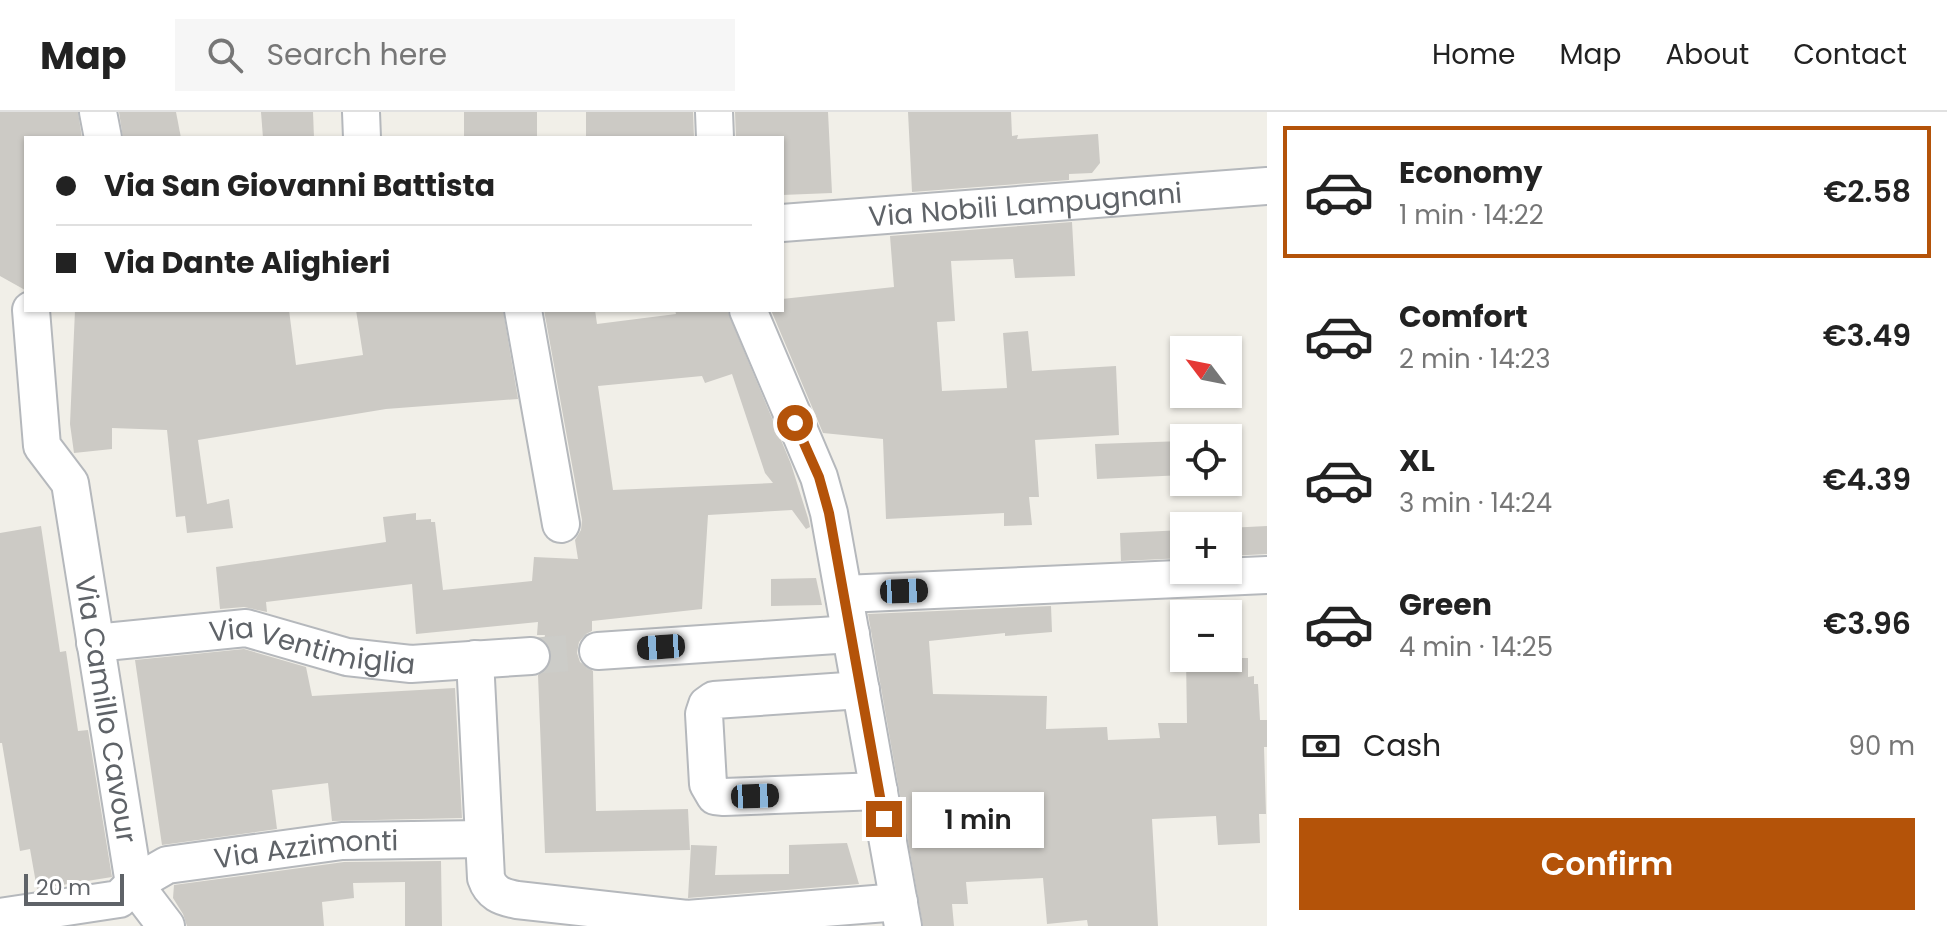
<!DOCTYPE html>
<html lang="en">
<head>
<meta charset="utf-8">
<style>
	body { margin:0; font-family:Poppins,sans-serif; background:#f6f6f6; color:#222; height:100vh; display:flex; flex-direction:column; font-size:30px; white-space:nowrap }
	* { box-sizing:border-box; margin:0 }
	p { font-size:26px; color:#767676 }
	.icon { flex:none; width:44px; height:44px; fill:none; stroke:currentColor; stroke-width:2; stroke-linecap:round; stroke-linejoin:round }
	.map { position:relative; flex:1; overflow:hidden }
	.sheet { display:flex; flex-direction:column; background:#fff; width:680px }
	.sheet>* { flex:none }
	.hud { position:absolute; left:24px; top:24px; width:760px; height:176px; border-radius:0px; box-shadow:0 2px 6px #0004; display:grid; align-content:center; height:176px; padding:0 32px; background:#fff }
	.needle { width:52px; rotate:302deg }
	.fabs { position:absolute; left:1170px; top:224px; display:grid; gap:16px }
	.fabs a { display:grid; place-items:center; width:72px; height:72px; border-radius:0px; background:#fff; box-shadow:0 2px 6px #0004; font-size:40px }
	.scale { position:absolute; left:24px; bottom:20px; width:100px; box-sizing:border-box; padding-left:8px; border:4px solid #5f6368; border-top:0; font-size:22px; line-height:28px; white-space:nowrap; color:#5f6368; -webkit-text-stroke:6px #fff; paint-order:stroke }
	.end { position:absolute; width:36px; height:36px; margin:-18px; border:10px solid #b45309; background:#fff; box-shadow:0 0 0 4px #fff }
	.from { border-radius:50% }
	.bubble { position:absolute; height:56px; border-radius:0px; background:#fff; box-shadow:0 2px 6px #0004; font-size:26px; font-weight:600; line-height:56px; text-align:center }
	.car { position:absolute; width:24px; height:48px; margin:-24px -12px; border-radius:10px; box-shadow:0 0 6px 2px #0007; background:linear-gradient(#222 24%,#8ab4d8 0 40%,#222 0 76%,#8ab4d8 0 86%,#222 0) }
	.hud b { display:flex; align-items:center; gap:28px; height:76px; font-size:30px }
	.hud b+b { border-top:2px solid #e0e0e0 }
	.hud i { width:20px; height:20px; background:#222 }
	ul { padding:14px 0 0; list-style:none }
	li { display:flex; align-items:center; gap:24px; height:132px; margin:0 16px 12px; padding:0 16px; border:4px solid transparent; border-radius:0px }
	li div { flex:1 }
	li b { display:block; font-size:30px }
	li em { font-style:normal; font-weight:600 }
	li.current { border-color:#b45309 }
	li>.icon { width:72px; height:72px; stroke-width:1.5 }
	.pay { display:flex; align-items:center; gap:20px; height:88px; padding:0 32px; font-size:30px }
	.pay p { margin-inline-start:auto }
	.action { display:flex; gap:16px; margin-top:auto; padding:16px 32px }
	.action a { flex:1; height:92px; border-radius:0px; background:#b45309; color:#fff; font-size:32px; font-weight:600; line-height:92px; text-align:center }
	header { display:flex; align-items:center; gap:48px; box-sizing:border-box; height:112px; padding:0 40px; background:#fff; border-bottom:2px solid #e0e0e0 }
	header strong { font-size:38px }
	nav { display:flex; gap:44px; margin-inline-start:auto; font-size:28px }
	.search { width:560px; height:72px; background:#f6f6f6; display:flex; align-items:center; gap:20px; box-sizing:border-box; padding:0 28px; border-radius:0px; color:#767676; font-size:30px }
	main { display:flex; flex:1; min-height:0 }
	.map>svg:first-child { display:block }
	.building { fill:#cccac5; fill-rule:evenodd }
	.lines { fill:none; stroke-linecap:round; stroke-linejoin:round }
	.minor-tunnel { stroke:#ccccc8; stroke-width:36; stroke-dasharray:36 18; stroke-linecap:butt }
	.minor-casing { stroke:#b5b8bc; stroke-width:40 }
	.minor { stroke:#fff; stroke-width:36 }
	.route { stroke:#b45309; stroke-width:10 }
	.labels { text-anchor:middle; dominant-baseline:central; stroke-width:7; stroke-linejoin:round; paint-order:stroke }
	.street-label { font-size:28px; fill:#5f6368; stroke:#fff }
</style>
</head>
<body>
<header>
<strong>Map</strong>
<div class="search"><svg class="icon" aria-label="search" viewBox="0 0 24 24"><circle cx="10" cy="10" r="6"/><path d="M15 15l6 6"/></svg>Search here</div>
<nav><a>Home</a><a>Map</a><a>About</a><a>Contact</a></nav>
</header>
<main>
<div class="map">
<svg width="1267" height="814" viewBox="0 0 1267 814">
	<rect width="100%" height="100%" fill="#f1efe8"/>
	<g class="building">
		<polygon points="0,0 78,0 82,26 26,26 25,178 0,164"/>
		<polygon points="119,0 176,0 181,26 123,26"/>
		<polygon points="261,0 313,0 314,26 263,26"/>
		<rect x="464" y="0" width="73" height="26"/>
		<polygon points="586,0 693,0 694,26 586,26"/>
		<polygon points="735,0 828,0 832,81 782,83 782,26 736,26"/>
		<polygon points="908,0 1011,0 1012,24 1018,23 1017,27 1098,22 1100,51 1092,61 1069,62 1069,68 912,80"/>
		<polygon points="1072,110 1075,164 1015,166 1013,147 951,149 955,209 937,210 942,279 1007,276 1003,221 1028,219 1032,259 1116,254 1119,323 1035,328 1039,385 1029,385 1032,413 1004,414 1004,401 886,407 883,327 823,321 771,198 782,198 782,187 894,175 890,124"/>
		<polygon points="75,198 289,198 296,253 363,243 356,198 503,198 518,287 386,297 198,328 207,392 229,387 233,416 187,421 185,404 176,405 167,318 112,316 112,337 74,341 70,312"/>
		<path d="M544,198h51l2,14 79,-10 -1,-4h52l64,154 17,54 2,9 -4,2 -14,-19 -84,5 -6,94 -110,12v10l-6,3 -7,8 -2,11 3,9 13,9 3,140 92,-2 2,41 -145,3 -7,-178 11,-9 3,-11 -3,-10 -5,-5 1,-5h-8l1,-13 -122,12 -4,-50 -146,18 1,10 -23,-5 -24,2 -4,-42 170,-25 -3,-25 33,-4v7l15,-1v3h4l8,68 89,-9 2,-24 44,2 -3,-19 6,-10 1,-10zM732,262l33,99 8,10 -160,7 -15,-104 104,-10 3,7z"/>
		<polygon points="1184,329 1184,363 1097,367 1095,332"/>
		<polygon points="41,414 60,540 66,539 78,619 88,618 112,765 37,777 30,737 20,739 2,631 0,631 0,421"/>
		<polygon points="1267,414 1267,442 1228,444 1228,416"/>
		<polygon points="1184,418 1184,446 1121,449 1120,421"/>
		<polygon points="816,466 822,493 771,494 771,467"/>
		<polygon points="1051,494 1052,520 1005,524 1005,521 929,529 933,582 1047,584 1046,617 1107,615 1108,628 1160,626 1158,611 1187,611 1186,546 1248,546 1248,565 1254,564 1254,572 1258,572 1260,608 1267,608 1267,635 1264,635 1266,702 1259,702 1260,731 1218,733 1216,704 1152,707 1158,814 1088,814 1087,808 1047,812 1043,766 966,770 968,792 952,792 954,814 923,814 868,502"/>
		<polygon points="244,537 306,555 312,584 455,576 462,706 332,709 328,671 272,678 277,717 162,733 135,548"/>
		<polygon points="847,731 859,772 688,786 691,733 717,734 715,763 789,762 789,733"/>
		<polygon points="441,749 442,814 405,814 405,770 353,771 354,786 322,790 324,814 187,814 183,802 173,786 174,773 344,750"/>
	</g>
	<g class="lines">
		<polyline class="minor-tunnel" points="531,544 598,539"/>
		<g class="minor-casing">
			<g id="minor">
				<polyline points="98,0 103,26"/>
				<polyline points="361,0 362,26"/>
				<polyline points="714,0 715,26"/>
				<path id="s1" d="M782,111l485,-37"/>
				<path id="s2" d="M31,198l11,136 28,37 64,401 32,42"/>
				<polyline points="523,198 561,412"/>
				<polyline points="748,198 819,365 829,401 903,814"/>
				<polyline points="844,482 1267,463"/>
				<path id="s3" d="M95,531l151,-15 101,29 64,7 120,-8"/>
				<polyline points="598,539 851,522"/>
				<path d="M475,547l11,219c5,15 15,19 31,22l170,19 212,-17"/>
				<polyline points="861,578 714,588 707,593 704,602 708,672 715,684 724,685 879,679"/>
				<path id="s4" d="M0,805l119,-18 15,-15 33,-19 175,-24 142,-2"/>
			</g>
		</g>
		<use href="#minor" class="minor"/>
	</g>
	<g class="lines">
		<polyline class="route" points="795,311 819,365 829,401 884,707"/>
	</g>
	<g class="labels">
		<g class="street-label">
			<text stroke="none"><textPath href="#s1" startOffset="244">Via Nobili Lampugnani</textPath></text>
			<text stroke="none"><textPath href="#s3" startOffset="220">Via Ventimiglia</textPath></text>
			<text stroke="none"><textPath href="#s2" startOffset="412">Via Camillo Cavour</textPath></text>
			<text stroke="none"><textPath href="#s4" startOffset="320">Via Azzimonti</textPath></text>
		</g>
	</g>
</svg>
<div class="fabs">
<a><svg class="needle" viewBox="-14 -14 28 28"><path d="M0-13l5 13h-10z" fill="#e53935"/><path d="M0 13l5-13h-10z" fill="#767676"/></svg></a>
<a><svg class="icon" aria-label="locate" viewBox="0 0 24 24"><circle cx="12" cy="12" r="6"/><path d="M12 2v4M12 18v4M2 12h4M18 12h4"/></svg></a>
<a>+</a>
<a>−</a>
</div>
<div class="scale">20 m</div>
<i class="end from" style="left:795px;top:311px"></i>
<i class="end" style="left:884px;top:707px"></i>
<div class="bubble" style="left:912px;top:680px;width:132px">1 min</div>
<i class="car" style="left:904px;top:479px;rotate:88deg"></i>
<i class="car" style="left:661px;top:535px;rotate:266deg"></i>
<i class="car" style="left:755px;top:684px;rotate:88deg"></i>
<div class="hud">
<b><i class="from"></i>Via San Giovanni Battista</b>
<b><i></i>Via Dante Alighieri</b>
</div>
</div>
<section class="sheet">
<ul>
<li class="current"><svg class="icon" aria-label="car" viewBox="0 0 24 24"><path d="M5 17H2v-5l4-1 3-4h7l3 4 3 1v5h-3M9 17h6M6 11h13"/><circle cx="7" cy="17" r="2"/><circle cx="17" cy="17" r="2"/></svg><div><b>Economy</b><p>1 min · 14:22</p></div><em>€2.58</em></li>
<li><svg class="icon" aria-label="car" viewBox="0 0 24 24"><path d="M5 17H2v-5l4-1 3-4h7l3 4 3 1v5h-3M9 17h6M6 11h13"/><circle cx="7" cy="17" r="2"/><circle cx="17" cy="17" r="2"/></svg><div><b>Comfort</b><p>2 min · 14:23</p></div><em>€3.49</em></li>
<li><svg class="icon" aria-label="car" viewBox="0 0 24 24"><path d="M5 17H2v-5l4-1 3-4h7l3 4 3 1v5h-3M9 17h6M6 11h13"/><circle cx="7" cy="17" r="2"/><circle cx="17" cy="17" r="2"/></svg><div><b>XL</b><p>3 min · 14:24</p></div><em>€4.39</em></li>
<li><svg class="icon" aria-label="car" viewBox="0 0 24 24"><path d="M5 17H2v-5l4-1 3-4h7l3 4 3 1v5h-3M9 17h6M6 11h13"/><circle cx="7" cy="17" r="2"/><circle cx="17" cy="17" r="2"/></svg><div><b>Green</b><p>4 min · 14:25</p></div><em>€3.96</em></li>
</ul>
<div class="pay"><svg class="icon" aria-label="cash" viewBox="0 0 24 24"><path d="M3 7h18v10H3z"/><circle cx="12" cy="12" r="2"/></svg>Cash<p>90 m</p></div>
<div class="action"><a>Confirm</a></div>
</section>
</main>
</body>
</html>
